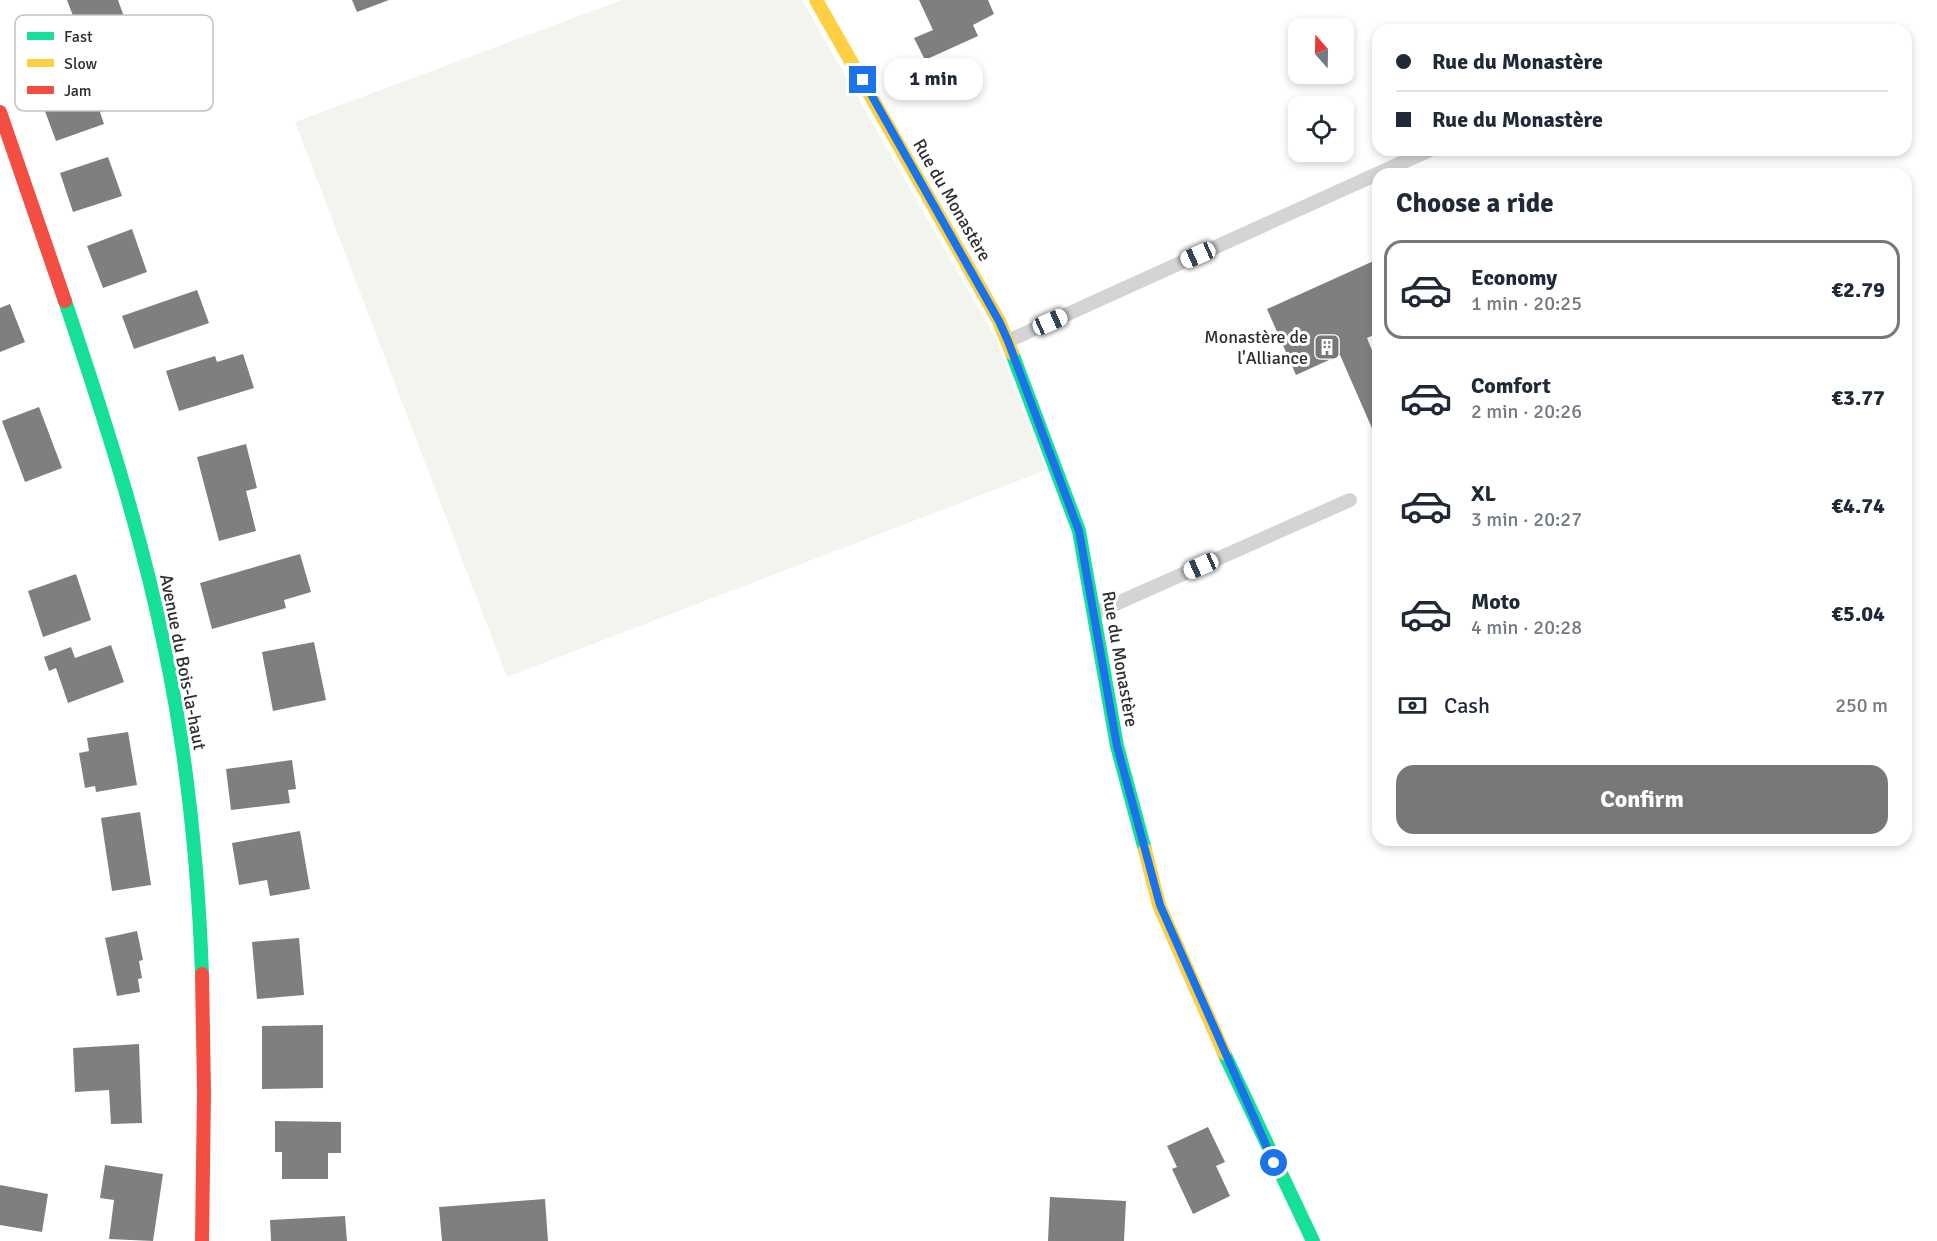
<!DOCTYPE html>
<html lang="en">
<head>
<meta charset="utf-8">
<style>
	body { margin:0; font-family:Signika,sans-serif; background:#f2f2f3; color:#1f2937; height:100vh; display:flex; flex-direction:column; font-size:22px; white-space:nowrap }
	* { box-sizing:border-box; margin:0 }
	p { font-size:20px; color:#747a83 }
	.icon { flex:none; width:33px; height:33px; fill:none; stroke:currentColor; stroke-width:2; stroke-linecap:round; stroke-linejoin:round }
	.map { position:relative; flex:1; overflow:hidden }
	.details { position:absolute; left:1372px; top:168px; width:540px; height:678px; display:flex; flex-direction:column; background:#fff; border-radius:18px; box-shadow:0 3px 9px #0003 }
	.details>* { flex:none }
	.banner { position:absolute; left:1372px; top:24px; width:540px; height:132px; border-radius:18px; box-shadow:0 3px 9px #0003; display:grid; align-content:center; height:132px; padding:0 24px; background:#fff }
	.needle { width:39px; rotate:340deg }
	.buttons { position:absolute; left:1288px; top:18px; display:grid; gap:12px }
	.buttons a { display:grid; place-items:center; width:66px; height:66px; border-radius:12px; background:#fff; box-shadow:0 3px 9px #0003; font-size:30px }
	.end { position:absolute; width:27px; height:27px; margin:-14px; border:8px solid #1a73e8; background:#fff; box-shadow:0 0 0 3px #fff }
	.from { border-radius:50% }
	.bubble { position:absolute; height:42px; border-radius:18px; background:#fff; box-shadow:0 3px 9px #0003; font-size:20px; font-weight:700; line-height:42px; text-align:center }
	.car { position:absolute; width:18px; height:36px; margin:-18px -9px; border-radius:8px; box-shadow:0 0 4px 2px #0007; background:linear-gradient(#fff 24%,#345 0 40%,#fff 0 76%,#345 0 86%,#fff 0) }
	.banner b { display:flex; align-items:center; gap:21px; height:57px; font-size:22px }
	.banner b+b { border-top:2px solid #e0e1e3 }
	.banner i { width:15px; height:15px; background:#1f2937 }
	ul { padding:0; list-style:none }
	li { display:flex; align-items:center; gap:18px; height:99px; margin:0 12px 9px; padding:0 12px; border:3px solid transparent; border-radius:18px }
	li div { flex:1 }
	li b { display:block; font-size:22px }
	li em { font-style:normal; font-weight:700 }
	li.on { border-color:#787878 }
	li>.icon { width:54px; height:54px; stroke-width:1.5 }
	h2 { padding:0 24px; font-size:27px; line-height:72px }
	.pay { display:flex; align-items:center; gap:15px; height:66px; padding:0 24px; font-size:22px }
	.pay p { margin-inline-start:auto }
	.primary-button { display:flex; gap:12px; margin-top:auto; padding:12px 24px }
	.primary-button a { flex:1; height:69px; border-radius:18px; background:#787878; color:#fff; font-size:24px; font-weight:700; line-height:69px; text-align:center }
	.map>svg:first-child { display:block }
	.green { fill:#f2f5ed }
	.building { fill:#7f7f7f }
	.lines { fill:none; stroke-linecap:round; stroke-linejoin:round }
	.lane { stroke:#d4d4d4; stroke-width:14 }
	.fast { stroke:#16e098; stroke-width:14 }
	.slow { stroke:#ffcf43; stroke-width:14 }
	.jam { stroke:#f24e42; stroke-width:14 }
	.route { stroke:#1a73e8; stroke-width:8 }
	.labels { text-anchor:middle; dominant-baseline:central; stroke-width:6; stroke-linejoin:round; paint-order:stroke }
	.street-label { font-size:18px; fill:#2f2f2f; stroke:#fff }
	.poi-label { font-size:18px; fill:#2f2f2f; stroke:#fff; text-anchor:end }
	.key { fill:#fff; stroke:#c1c1c1; stroke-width:1.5 }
	.key-label { font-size:16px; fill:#2f2f2f }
</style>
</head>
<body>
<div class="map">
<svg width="1937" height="1241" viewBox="0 0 1937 1241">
	<rect width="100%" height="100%" fill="#fff"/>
	<polygon class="green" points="622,0 802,0 996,339 1046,470 507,677 295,122"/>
	<g class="building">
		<polygon points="67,0 118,0 128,28 84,45"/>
		<polygon points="352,0 389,0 357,12"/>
		<polygon points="919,0 988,0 994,14 973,25 978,36 925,60 914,38 933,30"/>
		<polygon points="105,71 118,106 100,112 104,124 56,141 39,95"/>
		<polygon points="108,157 122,196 73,212 60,173"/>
		<polygon points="132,229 147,272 103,288 87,246"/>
		<polygon points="1378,259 1378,333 1367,338 1378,365 1378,442 1340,355 1296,375 1267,309"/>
		<polygon points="197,290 209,323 134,349 122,316"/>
		<polygon points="10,304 25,342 0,352 0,308"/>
		<polygon points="243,354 254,388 179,411 166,371 215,356 217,362"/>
		<polygon points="39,407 62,468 25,482 2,421"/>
		<polygon points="246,444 257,488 246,491 256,531 219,541 197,457"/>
		<polygon points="300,554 311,592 284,600 286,608 212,629 200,583"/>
		<polygon points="76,574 91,620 43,637 28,591"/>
		<polygon points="314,642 326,700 273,711 262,652"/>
		<polygon points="111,645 124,682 68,703 56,668 49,671 44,657 71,647 75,658"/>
		<polygon points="128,732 137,785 96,792 95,786 85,788 79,753 89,751 87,738"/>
		<polygon points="292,760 296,789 288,790 290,803 231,810 226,769"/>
		<polygon points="140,812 151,885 112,891 101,818"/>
		<polygon points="300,831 310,889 270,896 267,880 239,885 232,843"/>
		<polygon points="137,931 143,960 139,961 142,978 138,979 140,992 117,996 105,938"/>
		<polygon points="299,938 304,995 257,999 252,942"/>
		<polygon points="323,1025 323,1088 262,1089 262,1026"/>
		<polygon points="139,1044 142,1123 111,1124 109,1090 75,1092 73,1048"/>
		<polygon points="275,1121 341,1122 341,1153 328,1153 328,1179 282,1179 282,1152 275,1152"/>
		<polygon points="1208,1127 1225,1162 1216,1166 1230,1196 1193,1214 1172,1169 1177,1167 1167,1146"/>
		<polygon points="105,1165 163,1174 153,1241 109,1239 114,1200 100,1198"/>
		<polygon points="0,1185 48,1194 42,1232 0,1225"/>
		<polygon points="1050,1197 1126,1201 1124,1241 1048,1241"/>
		<polygon points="545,1199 548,1241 442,1241 439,1207"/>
		<polygon points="345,1216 347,1241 271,1241 270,1220"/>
	</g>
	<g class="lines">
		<g class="lane">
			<polyline points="1008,341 1430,150"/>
			<polyline points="1095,613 1350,500"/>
		</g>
		<g class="fast">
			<path d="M65,301c38,113 75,227 99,344 23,108 34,218 38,329"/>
			<polyline points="1012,353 1079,531 1117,746 1145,850"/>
			<polyline points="1224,1053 1313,1241"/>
		</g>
		<g class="slow">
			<polyline points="816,0 999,321 1012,353"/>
			<polyline points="1145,850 1159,905 1224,1053"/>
		</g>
		<g class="jam">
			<polyline points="0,112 65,301"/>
			<polyline points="202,974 204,1091 202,1241"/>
		</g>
	</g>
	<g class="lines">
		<polyline class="route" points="863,80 999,321 1008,341 1079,531 1117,746 1160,905 1274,1163"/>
	</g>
	<defs>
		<g id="building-square" transform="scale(1.35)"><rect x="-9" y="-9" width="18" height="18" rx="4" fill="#787878" stroke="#fff"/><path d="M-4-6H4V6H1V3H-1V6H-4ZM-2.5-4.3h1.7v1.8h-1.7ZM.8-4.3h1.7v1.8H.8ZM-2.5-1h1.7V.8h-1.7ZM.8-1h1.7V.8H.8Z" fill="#fff"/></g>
	</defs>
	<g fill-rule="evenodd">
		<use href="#building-square" x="1327" y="347"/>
	</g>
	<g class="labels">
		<g class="street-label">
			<text transform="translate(952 200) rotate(60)">Rue du Monastère</text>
			<text transform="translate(1120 659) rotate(80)">Rue du Monastère</text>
			<text transform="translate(183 662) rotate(79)">Avenue du Bois-la-haut</text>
		</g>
		<g class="poi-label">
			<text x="1308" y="337">Monastère de<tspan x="1308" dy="21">l'Alliance</tspan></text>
		</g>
	</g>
	<rect x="15" y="15" width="198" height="96" rx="9" class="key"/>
	<rect x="27" y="32" width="27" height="8" fill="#16e098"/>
	<rect x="27" y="59" width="27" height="8" fill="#ffcf43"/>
	<rect x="27" y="86" width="27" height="8" fill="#f24e42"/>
	<g class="key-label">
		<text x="64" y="42">Fast</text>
		<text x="64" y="69">Slow</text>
		<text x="64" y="96">Jam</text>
	</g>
</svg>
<div class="buttons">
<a><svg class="needle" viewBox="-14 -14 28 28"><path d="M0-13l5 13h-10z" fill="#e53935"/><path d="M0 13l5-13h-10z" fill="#747a83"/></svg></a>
<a><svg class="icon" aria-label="locate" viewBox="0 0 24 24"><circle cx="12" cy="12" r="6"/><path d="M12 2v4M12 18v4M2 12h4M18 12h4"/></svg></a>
</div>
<i class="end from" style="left:1274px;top:1163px"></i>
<i class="end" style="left:863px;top:80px"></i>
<div class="bubble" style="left:884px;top:58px;width:99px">1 min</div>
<i class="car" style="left:1198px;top:255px;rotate:246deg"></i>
<i class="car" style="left:1050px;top:322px;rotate:66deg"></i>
<i class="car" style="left:1201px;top:566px;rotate:246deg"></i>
<div class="banner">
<b><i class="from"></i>Rue du Monastère</b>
<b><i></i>Rue du Monastère</b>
</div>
<section class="details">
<h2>Choose a ride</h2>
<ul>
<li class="on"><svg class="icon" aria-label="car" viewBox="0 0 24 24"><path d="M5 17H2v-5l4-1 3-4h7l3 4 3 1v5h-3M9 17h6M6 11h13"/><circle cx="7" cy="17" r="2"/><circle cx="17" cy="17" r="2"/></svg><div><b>Economy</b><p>1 min · 20:25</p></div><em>€2.79</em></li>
<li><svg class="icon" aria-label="car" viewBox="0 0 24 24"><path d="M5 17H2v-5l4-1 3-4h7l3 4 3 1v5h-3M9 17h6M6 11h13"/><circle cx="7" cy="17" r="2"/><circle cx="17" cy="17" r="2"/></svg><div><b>Comfort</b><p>2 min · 20:26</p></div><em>€3.77</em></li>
<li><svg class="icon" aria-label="car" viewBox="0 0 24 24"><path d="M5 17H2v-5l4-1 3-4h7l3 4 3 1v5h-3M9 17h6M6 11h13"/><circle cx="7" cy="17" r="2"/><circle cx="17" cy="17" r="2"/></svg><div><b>XL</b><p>3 min · 20:27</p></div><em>€4.74</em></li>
<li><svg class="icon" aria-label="car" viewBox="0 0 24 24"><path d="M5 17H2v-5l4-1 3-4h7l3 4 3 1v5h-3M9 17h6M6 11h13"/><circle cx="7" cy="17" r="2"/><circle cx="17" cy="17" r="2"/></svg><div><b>Moto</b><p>4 min · 20:28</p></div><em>€5.04</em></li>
</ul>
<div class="pay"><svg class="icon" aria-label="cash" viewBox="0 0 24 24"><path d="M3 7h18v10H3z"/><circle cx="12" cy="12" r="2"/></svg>Cash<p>250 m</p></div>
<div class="primary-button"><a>Confirm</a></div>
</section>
</div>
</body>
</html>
